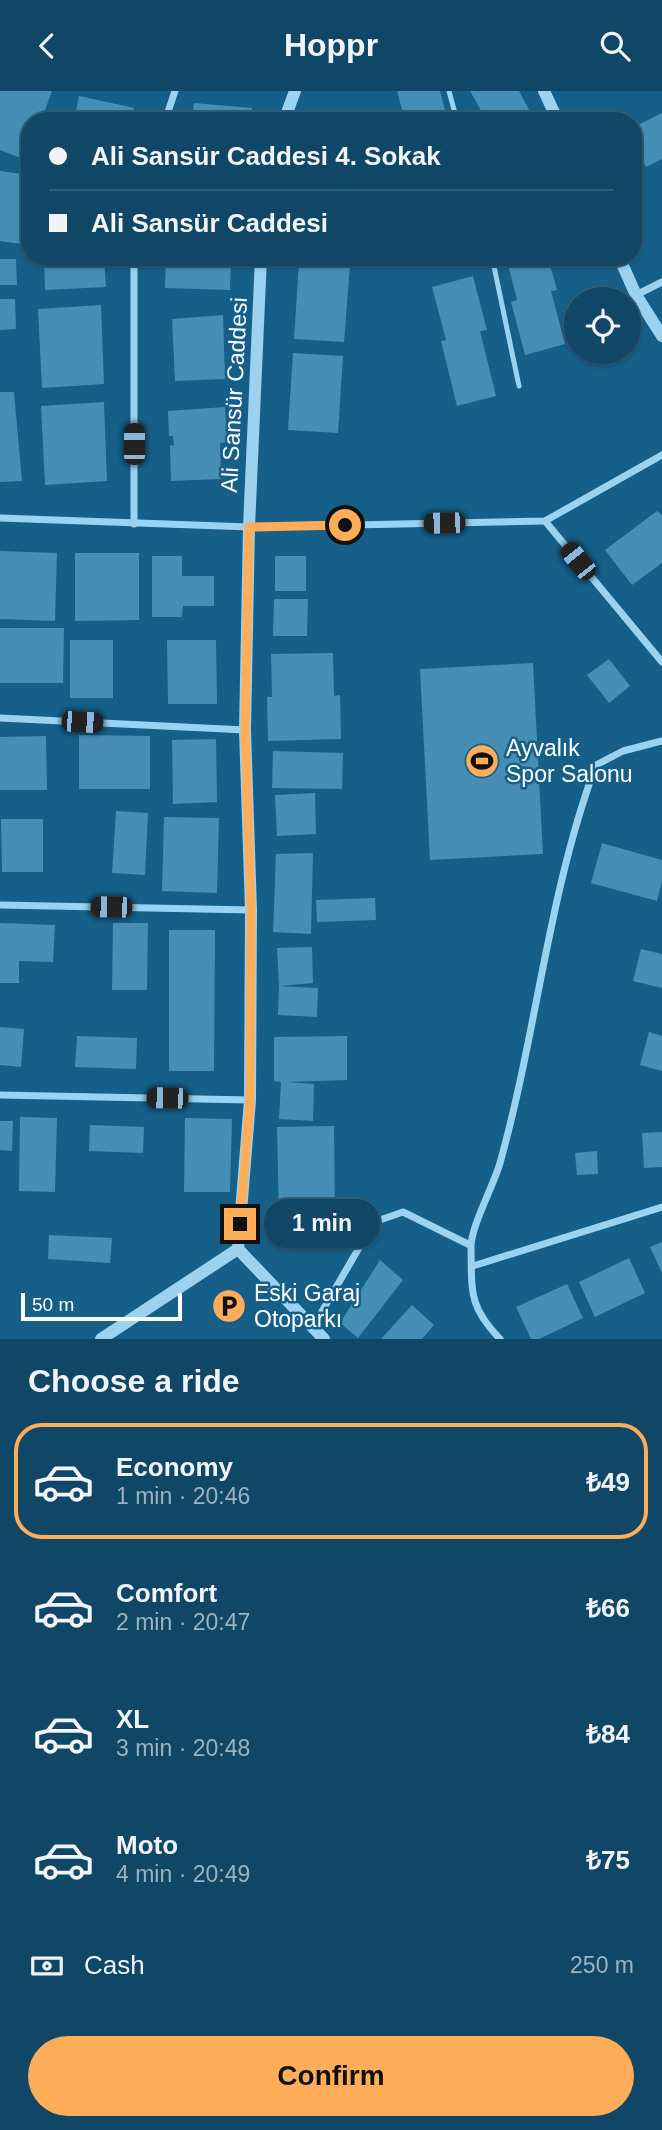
<!DOCTYPE html>
<html lang="en">
<head>
<meta charset="utf-8">
<style>
	body { margin:0; font-family:Arial,sans-serif; background:#1e516f; color:#f1f3f6; height:100vh; display:flex; flex-direction:column; font-size:26px; white-space:nowrap }
	* { box-sizing:border-box; margin:0 }
	p { font-size:23px; color:#9cb2bf }
	.icon { flex:none; width:38px; height:38px; fill:none; stroke:currentColor; stroke-width:2; stroke-linecap:round; stroke-linejoin:round }
	.map { position:relative; height:1248px; overflow:hidden }
	.side { display:flex; flex-direction:column; background:#104766; flex:1 }
	.side>* { flex:none }
	.banner { position:absolute; left:21px; top:21px; width:621px; height:154px; border-radius:28px; box-shadow:0 2px 5px #0004,0 0 0 2px #305f7a; display:grid; align-content:center; height:154px; padding:0 28px; background:#104766 }
	.buttons { position:absolute; left:564px; top:196px; display:grid; gap:14px }
	.buttons a { display:grid; place-items:center; width:77px; height:77px; border-radius:50%; background:#104766; box-shadow:0 2px 5px #0004,0 0 0 2px #305f7a; font-size:35px }
	.scale { position:absolute; left:21px; bottom:18px; width:161px; box-sizing:border-box; padding-left:7px; border:4px solid #fff; border-top:0; font-size:19px; line-height:24px; white-space:nowrap; color:#fff; -webkit-text-stroke:5px #155f88; paint-order:stroke }
	.end { position:absolute; width:32px; height:32px; margin:-16px; border:9px solid #ffad59; background:#111; box-shadow:0 0 0 4px #111 }
	.from { border-radius:50% }
	.bubble { position:absolute; height:49px; border-radius:24px; background:#104766; box-shadow:0 2px 5px #0004,0 0 0 2px #305f7a; font-size:23px; font-weight:800; line-height:49px; text-align:center }
	.car { position:absolute; width:21px; height:42px; margin:-21px -10px; border-radius:9px; box-shadow:0 0 5px 2px #0007; background:linear-gradient(#222 24%,#8ab4d8 0 40%,#222 0 76%,#8ab4d8 0 86%,#222 0) }
	.banner b { display:flex; align-items:center; gap:24px; height:66px; font-size:26px }
	.banner b+b { border-top:2px solid #305f7a }
	.banner i { width:18px; height:18px; background:#f1f3f6 }
	ul { padding:0; list-style:none }
	li { display:flex; align-items:center; gap:21px; height:116px; margin:0 14px 10px; padding:0 14px; border:4px solid transparent; border-radius:28px }
	li div { flex:1 }
	li b { display:block; font-size:26px }
	li em { font-style:normal; font-weight:800 }
	li.active { border-color:#ffad59 }
	li>.icon { width:63px; height:63px; stroke-width:1.5 }
	h2 { padding:0 28px; font-size:32px; line-height:84px }
	.pay { display:flex; align-items:center; gap:18px; height:77px; padding:0 28px; font-size:26px }
	.pay p { margin-inline-start:auto }
	.cta { display:flex; gap:14px; margin-top:auto; padding:14px 28px }
	.cta a { flex:1; height:80px; border-radius:42px; background:#ffad59; color:#111; font-size:28px; font-weight:800; line-height:80px; text-align:center }
	header { display:flex; justify-content:space-between; align-items:center; height:91px; padding:0 28px; background:#104766; font-size:32px; font-weight:800 }
	.map>svg:first-child { display:block }
	.building { fill:#468eb5 }
	.lines { fill:none; stroke-linecap:round; stroke-linejoin:round }
	.service { stroke:#9bd2ef; stroke-width:5 }
	.minor { stroke:#9bd2ef; stroke-width:7 }
	.tertiary { stroke:#9bd2ef; stroke-width:12 }
	.route { stroke:#ffad59; stroke-width:9 }
	.labels { text-anchor:middle; dominant-baseline:central; stroke-width:5; stroke-linejoin:round; paint-order:stroke }
	.street-label { font-size:23px; fill:#fff; stroke:#155f88 }
	.poi-label { font-size:23px; fill:#fff; stroke:#155f88; text-anchor:start }
</style>
</head>
<body>
<header><svg class="icon" aria-label="back" viewBox="0 0 24 24"><path d="M15 5l-7 7 7 7"/></svg>Hoppr<svg class="icon" aria-label="search" viewBox="0 0 24 24"><circle cx="10" cy="10" r="6"/><path d="M15 15l6 6"/></svg></header>
<div class="map">
<svg width="662" height="1248" viewBox="0 0 662 1248">
	<rect width="100%" height="100%" fill="#155f88"/>
	<g class="building">
		<polygon points="0,0 52,0 41,30 30,30 30,58 26,69 0,59"/>
		<polygon points="397,0 440,0 447,27 405,30"/>
		<polygon points="470,0 519,0 534,28 487,30"/>
		<polygon points="79,5 134,17 132,30 74,30"/>
		<polygon points="194,12 252,17 250,30 192,30"/>
		<polygon points="662,22 662,68 646,76 634,51 634,36"/>
		<polygon points="0,80 30,84 21,153 0,150"/>
		<polygon points="44,166 104,166 106,196 45,199"/>
		<polygon points="166,166 231,166 230,199 165,197"/>
		<polygon points="506,166 548,166 557,199 551,200 565,253 525,264 511,211 517,209"/>
		<polygon points="0,168 16,168 17,194 0,194"/>
		<polygon points="299,171 350,174 344,251 294,248"/>
		<polygon points="473,185 487,239 480,240 496,305 457,315 441,250 446,249 432,196"/>
		<polygon points="0,208 15,208 16,238 0,239"/>
		<polygon points="101,214 104,293 42,297 38,218"/>
		<polygon points="223,224 225,288 175,290 172,228"/>
		<polygon points="293,262 343,265 338,342 288,339"/>
		<polygon points="0,301 14,301 22,390 0,391"/>
		<polygon points="104,311 107,390 45,394 41,315"/>
		<polygon points="225,316 227,351 220,352 221,388 171,390 170,354 174,355 173,345 169,345 168,320"/>
		<polygon points="657,420 662,424 662,472 632,494 605,459"/>
		<polygon points="0,460 57,462 55,530 0,528"/>
		<polygon points="75,462 139,462 139,529 75,530"/>
		<polygon points="152,465 182,465 182,485 214,485 214,515 183,515 182,526 152,526"/>
		<rect x="275" y="465" width="31" height="35"/>
		<polygon points="274,508 308,508 307,545 273,545"/>
		<polygon points="0,537 64,537 63,592 0,592"/>
		<rect x="70" y="549" width="43" height="58"/>
		<polygon points="167,549 216,549 217,613 168,613"/>
		<polygon points="333,562 334,605 340,604 341,648 268,650 267,606 272,606 271,563"/>
		<polygon points="609,568 630,595 609,612 587,584"/>
		<polygon points="533,572 543,763 430,769 420,578"/>
		<polygon points="79,644 150,645 150,698 79,698"/>
		<polygon points="46,645 47,699 0,699 0,646"/>
		<polygon points="216,648 217,711 173,713 172,649"/>
		<polygon points="273,660 343,662 342,698 272,697"/>
		<polygon points="315,702 316,743 277,745 275,704"/>
		<polygon points="116,720 148,722 145,784 112,782"/>
		<polygon points="164,726 219,727 217,802 162,800"/>
		<polygon points="1,728 43,728 43,781 2,781"/>
		<polygon points="602,752 662,769 662,790 657,810 591,792"/>
		<polygon points="313,762 311,843 273,841 276,763"/>
		<polygon points="375,807 376,829 317,831 316,809"/>
		<polygon points="0,832 55,834 53,871 19,870 19,892 0,892"/>
		<polygon points="113,832 148,832 147,899 112,899"/>
		<polygon points="169,839 215,839 214,980 169,980"/>
		<polygon points="312,856 313,892 279,895 277,857"/>
		<polygon points="641,858 662,863 662,897 633,890"/>
		<polygon points="279,895 318,897 317,926 278,924"/>
		<polygon points="0,936 24,938 21,976 0,974"/>
		<polygon points="649,941 662,945 662,980 640,974"/>
		<polygon points="77,945 137,947 136,978 75,976"/>
		<polygon points="347,945 347,989 287,991 314,993 313,1030 279,1028 281,991 274,990 274,946"/>
		<polygon points="20,1026 57,1027 55,1101 19,1100"/>
		<polygon points="185,1027 232,1028 230,1101 184,1101"/>
		<polygon points="0,1030 13,1030 12,1060 0,1059"/>
		<polygon points="90,1034 144,1036 143,1062 89,1060"/>
		<polygon points="334,1035 335,1126 279,1126 277,1036"/>
		<polygon points="662,1041 662,1076 644,1077 642,1042"/>
		<polygon points="597,1060 598,1083 577,1084 575,1062"/>
		<polygon points="49,1144 112,1147 110,1172 48,1168"/>
		<polygon points="662,1151 662,1182 650,1156"/>
		<polygon points="629,1167 645,1202 595,1226 579,1191"/>
		<polygon points="380,1169 403,1189 358,1247 340,1232"/>
		<polygon points="567,1193 583,1227 539,1248 531,1248 516,1216"/>
		<polygon points="412,1214 434,1234 422,1248 381,1248"/>
	</g>
	<g class="lines">
		<g class="service">
			<polyline points="449,0 457,30"/>
			<polyline points="492,166 519,295"/>
		</g>
		<g class="minor">
			<polyline points="165,30 175,0"/>
			<polyline points="636,204 662,191"/>
			<polyline points="0,427 249,436 545,430 662,364"/>
			<polyline points="545,430 662,571"/>
			<polyline points="134,433 134,166"/>
			<polyline points="0,627 245,639"/>
			<polyline points="0,814 251,819"/>
			<polyline points="0,1004 250,1009"/>
			<polyline points="473,1175 662,1116"/>
			<polyline points="313,1236 374,1131 403,1121 470,1154"/>
			<path d="M500,1248c-32,-33 -28,-48 -29,-91 -1,-20 23,-63 29,-85 37,-132 48,-269 96,-398l27,-14 39,-10"/>
		</g>
		<g class="tertiary">
			<polyline points="544,0 558,30"/>
			<polyline points="284,30 295,0"/>
			<polyline points="619,166 636,204 662,245"/>
			<polyline points="238,1158 250,1009 251,819 245,639 249,436 261,166"/>
			<polyline points="238,1158 324,1248"/>
			<polyline points="101,1248 238,1158"/>
		</g>
	</g>
	<g class="lines">
		<polyline class="route" points="240,1133 250,1009 251,819 245,639 249,436 345,434"/>
	</g>
	<defs>
		<g id="stadium-disc" transform="scale(1.75)"><circle r="9.5" fill="#ffad59" stroke="#155f88"/><path d="M0-5a6.5 5 0 1 0 0 10a6.5 5 0 1 0 0-10ZM-3.5-1.8h7v3.6h-7Z" fill="#111"/></g>
		<g id="parking-disc" transform="scale(1.75)"><circle r="9.5" fill="#ffad59" stroke="#155f88"/><path d="M-3.5-5.5H1a3.5 3.5 0 0 1 0 7H-1V5.5H-3.5ZM-1-3.4V-.6H.8a1.4 1.4 0 0 0 0-2.8Z" fill="#111"/></g>
	</defs>
	<g fill-rule="evenodd">
		<use href="#stadium-disc" x="482" y="670"/>
		<use href="#parking-disc" x="229" y="1215"/>
	</g>
	<g class="labels">
		<g class="street-label">
			<text transform="translate(234 304) rotate(-87)">Ali Sansür Caddesi</text>
		</g>
		<g class="poi-label">
			<text x="506" y="657">Ayvalık<tspan x="506" dy="26">Spor Salonu</tspan></text>
			<text x="254" y="1202">Eski Garaj<tspan x="254" dy="26">Otoparkı</tspan></text>
		</g>
	</g>
</svg>
<div class="buttons">
<a><svg class="icon" aria-label="locate" viewBox="0 0 24 24"><circle cx="12" cy="12" r="6"/><path d="M12 2v4M12 18v4M2 12h4M18 12h4"/></svg></a>
</div>
<div class="scale">50 m</div>
<i class="end from" style="left:345px;top:434px"></i>
<i class="end" style="left:240px;top:1133px"></i>
<div class="bubble" style="left:264px;top:1108px;width:116px">1 min</div>
<i class="car" style="left:134px;top:353px;rotate:0deg"></i>
<i class="car" style="left:444px;top:432px;rotate:269deg"></i>
<i class="car" style="left:578px;top:470px;rotate:321deg"></i>
<i class="car" style="left:82px;top:631px;rotate:93deg"></i>
<i class="car" style="left:111px;top:816px;rotate:271deg"></i>
<i class="car" style="left:167px;top:1007px;rotate:271deg"></i>
<div class="banner">
<b><i class="from"></i>Ali Sansür Caddesi 4. Sokak</b>
<b><i></i>Ali Sansür Caddesi</b>
</div>
</div>
<section class="side">
<h2>Choose a ride</h2>
<ul>
<li class="active"><svg class="icon" aria-label="car" viewBox="0 0 24 24"><path d="M5 17H2v-5l4-1 3-4h7l3 4 3 1v5h-3M9 17h6M6 11h13"/><circle cx="7" cy="17" r="2"/><circle cx="17" cy="17" r="2"/></svg><div><b>Economy</b><p>1 min · 20:46</p></div><em>₺49</em></li>
<li><svg class="icon" aria-label="car" viewBox="0 0 24 24"><path d="M5 17H2v-5l4-1 3-4h7l3 4 3 1v5h-3M9 17h6M6 11h13"/><circle cx="7" cy="17" r="2"/><circle cx="17" cy="17" r="2"/></svg><div><b>Comfort</b><p>2 min · 20:47</p></div><em>₺66</em></li>
<li><svg class="icon" aria-label="car" viewBox="0 0 24 24"><path d="M5 17H2v-5l4-1 3-4h7l3 4 3 1v5h-3M9 17h6M6 11h13"/><circle cx="7" cy="17" r="2"/><circle cx="17" cy="17" r="2"/></svg><div><b>XL</b><p>3 min · 20:48</p></div><em>₺84</em></li>
<li><svg class="icon" aria-label="car" viewBox="0 0 24 24"><path d="M5 17H2v-5l4-1 3-4h7l3 4 3 1v5h-3M9 17h6M6 11h13"/><circle cx="7" cy="17" r="2"/><circle cx="17" cy="17" r="2"/></svg><div><b>Moto</b><p>4 min · 20:49</p></div><em>₺75</em></li>
</ul>
<div class="pay"><svg class="icon" aria-label="cash" viewBox="0 0 24 24"><path d="M3 7h18v10H3z"/><circle cx="12" cy="12" r="2"/></svg>Cash<p>250 m</p></div>
<div class="cta"><a>Confirm</a></div>
</section>
</body>
</html>
